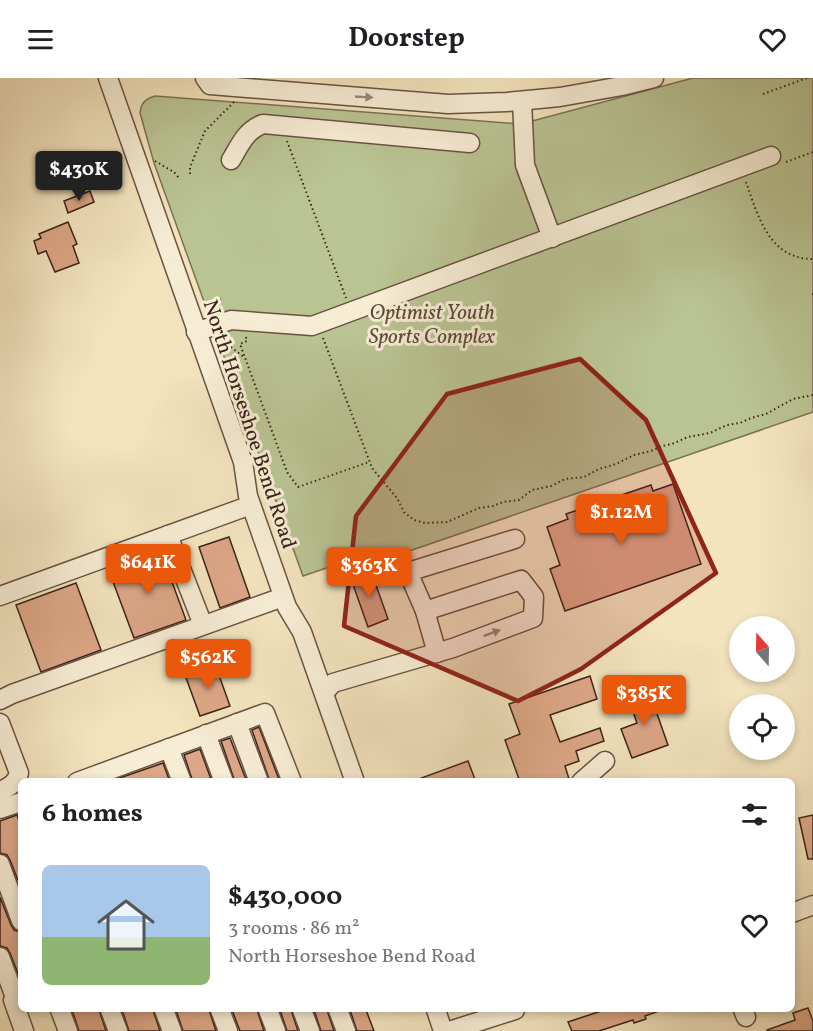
<!DOCTYPE html>
<html lang="en">
<head>
<meta charset="utf-8">
<style>
	body { margin:0; font-family:Vollkorn,serif; background:#f2f2f2; color:#202124; height:100vh; display:flex; flex-direction:column; font-size:22px; white-space:nowrap }
	* { box-sizing:border-box; margin:0 }
	p { font-size:20px; color:#757577 }
	.icon { flex:none; width:33px; height:33px; fill:none; stroke:currentColor; stroke-width:2; stroke-linecap:round; stroke-linejoin:round }
	.map { position:relative; flex:1; overflow:hidden }
	.panel { position:absolute; left:18px; top:700px; width:777px; height:234px; display:flex; flex-direction:column; background:#fff; border-radius:9px; box-shadow:0 3px 9px #0003 }
	.panel>* { flex:none }
	.needle { width:39px; rotate:340deg }
	.fabs { position:absolute; left:729px; top:538px; display:grid; gap:12px }
	.fabs a { display:grid; place-items:center; width:66px; height:66px; border-radius:50%; background:#fff; box-shadow:0 3px 9px #0003; font-size:30px }
	.price { position:absolute; translate:-50% -51px; padding:0 14px; border-radius:6px; background:#ea580c; color:#fff; font-size:20px; line-height:39px; filter:drop-shadow(0 2px 3px #0008) }
	.price::after { content:''; position:absolute; left:50%; top:36px; width:18px; height:14px; margin-left:-9px; background:inherit; clip-path:polygon(0 0,100% 0,50% 100%) }
	.price.on { background:#222; color:#fff }
	ul { padding:0; list-style:none }
	li { display:flex; align-items:center; gap:18px; height:150px; padding:0 24px }
	li span { display:grid; place-items:center; flex:none; width:168px; height:120px; border-radius:9px; color:#555 }
	li>.icon { margin-inline-start:auto }
	span .icon { width:72px; height:72px; fill:#fffc; stroke-width:1 }
	li b { font-size:26px }
	h2 { display:flex; justify-content:space-between; align-items:center; height:72px; padding:0 24px; font-size:26px }
	header { display:flex; justify-content:space-between; align-items:center; height:78px; padding:0 24px; background:#fff; font-size:27px; font-weight:700 }
	.map>svg:first-child { display:block }
</style>
</head>
<body>
<header><svg class="icon" aria-label="menu" viewBox="0 0 24 24"><path d="M4 6h16M4 12h16M4 18h16"/></svg>Doorstep<svg class="icon" aria-label="heart" viewBox="0 0 24 24"><path d="M12 20l-8-8c-3-5 5-10 8-4 3-6 11-1 8 4z"/></svg></header>
<div class="map">
<svg width="813" height="953" viewBox="0 0 813 953">
	<rect width="100%" height="100%" fill="#f3e4be"/>
	<filter id="stains"><feTurbulence type="fractalNoise" baseFrequency=".00333" numOctaves="4"/><feColorMatrix values="0 0 0 0 .2 0 0 0 0 .09 0 0 0 0 .02 0 0 0 .5 -.17"/></filter>
	<radialGradient id="worn" r=".72"><stop offset=".6" stop-color="#630" stop-opacity="0"/><stop offset="1" stop-color="#630" stop-opacity=".3"/></radialGradient>
	<path fill="#bac493" stroke="#7a7456" stroke-width="1.5" d="M 693,0 L 813,0 L 813,334 L 389,480 L 385,470 L 303,498 L 154,85 L 140,35 C 141,25 145,21 155,18 L 521,46 Z"/>
	<g fill="#dda787" stroke="#3b231a" stroke-width="1.5">
		<path d="M 90,113 L 94,124 L 68,135 L 64,123 Z"/>
		<path d="M 68,144 L 77,166 L 73,168 L 79,185 L 55,194 L 46,173 L 38,176 L 34,163 L 41,160 L 39,156 Z"/>
		<path d="M 673,406 L 701,486 L 565,533 L 550,491 L 560,487 L 547,449 L 568,441 L 566,436 L 651,407 L 653,413 Z"/>
		<path d="M 229,459 L 250,519 L 220,530 L 199,469 Z"/>
		<path d="M 161,474 L 186,542 L 134,560 L 109,493 Z"/>
		<path d="M 370,490 L 388,541 L 368,549 L 350,498 Z"/>
		<path d="M 76,505 L 101,572 L 41,594 L 16,527 Z"/>
		<path d="M 215,586 L 230,628 L 200,638 L 185,597 Z"/>
		<path d="M 590,598 L 597,621 L 550,637 L 560,664 L 600,650 L 604,663 L 576,673 L 579,683 L 565,688 L 570,704 L 520,704 L 505,662 L 520,656 L 509,626 Z"/>
		<path d="M 648,610 L 668,667 L 632,680 L 621,651 L 637,645 L 627,617 Z"/>
		<path d="M 259,649 L 280,704 L 270,704 L 252,652 Z"/>
		<path d="M 230,660 L 247,704 L 235,704 L 221,663 Z"/>
		<path d="M 200,671 L 212,704 L 193,704 L 184,677 Z"/>
		<path d="M 468,683 L 476,704 L 416,704 L 416,702 Z"/>
		<path d="M 163,685 L 170,704 L 111,704 L 111,703 Z"/>
		<path d="M 17,737 L 21,748 L 21,810 L 10,782 L 7,777 L 0,775 L 0,743 Z"/>
		<path d="M 813,737 L 813,781 L 808,781 L 799,740 Z"/>
		<path d="M 0,819 L 11,847 L 14,852 L 21,854 L 21,903 L 10,875 L 7,870 L 0,868 Z"/>
		<path d="M 808,930 L 813,943 L 813,953 L 767,953 L 767,952 L 795,942 L 793,935 Z"/>
		<path d="M 72,932 L 99,932 L 106,953 L 79,953 Z"/>
		<path d="M 122,932 L 153,932 L 160,953 L 129,953 Z"/>
		<path d="M 176,932 L 209,932 L 216,953 L 183,953 Z"/>
		<path d="M 232,932 L 257,932 L 264,953 L 240,953 Z"/>
		<path d="M 280,932 L 291,932 L 298,953 L 287,953 Z"/>
		<path d="M 314,932 L 327,932 L 334,953 L 321,953 Z"/>
		<path d="M 350,932 L 366,932 L 374,953 L 357,953 Z"/>
		<path d="M 604,932 L 658,932 L 659,933 L 645,938 L 646,941 L 634,945 L 633,942 L 599,953 L 572,953 L 568,944 Z"/>
	</g>
	<g fill="none" stroke-linecap="round" stroke-linejoin="round">
		<defs>
			<g id="minor">
				<path d="M 108,0 L 243,384 L 248,418 L 287,529 L 302,554 L 355,704"/>
				<path d="M 205,0 L 210,7 L 448,26 L 507,24 L 560,19 L 622,8 L 654,0"/>
				<path d="M 522,23 L 525,87 L 552,160"/>
				<path d="M 231,82 C 240,67 246,52 263,46 L 470,65"/>
				<path d="M 196,254 L 231,242 L 312,248 L 771,78"/>
				<path d="M 168,457 L 203,547"/>
				<path d="M 0,518 L 251,427"/>
				<path d="M 437,575 L 425,533 L 408,494 L 515,461"/>
				<path d="M 324,615 L 333,605 L 453,570 L 533,540 L 534,519 L 521,502 L 425,533"/>
				<path d="M 0,622 L 12,616 L 283,519"/>
				<path d="M 0,645 L 19,695 C 16,705 10,709 0,713"/>
				<path d="M 237,645 L 259,704"/>
				<path d="M 206,656 L 224,704"/>
				<path d="M 169,670 L 182,704"/>
				<path d="M 77,704 L 265,635 L 292,704"/>
				<path d="M 581,704 L 605,683"/>
				<path d="M 0,731 L 21,724"/>
				<path d="M 0,786 L 21,843"/>
				<path d="M 792,835 L 813,827"/>
				<path d="M 0,879 L 16,922"/>
				<path d="M 13,922 L 24,953"/>
				<path d="M 60,932 L 68,953"/>
				<path d="M 110,932 L 118,953"/>
				<path d="M 164,932 L 172,953"/>
				<path d="M 220,932 L 228,953"/>
				<path d="M 268,932 L 276,953"/>
				<path d="M 302,932 L 310,953"/>
				<path d="M 338,932 L 346,953"/>
				<path d="M 436,932 L 443,953"/>
				<path d="M 743,932 L 746,939"/>
				<path d="M 449,953 L 515,932"/>
			</g>
		</defs>
		<use href="#minor" stroke="#695343" stroke-width="21"/>
		<g stroke="#3b231a" stroke-width="2" stroke-dasharray="1.5 3" stroke-linecap="butt">
			<path d="M 763,16 L 807,0"/>
			<path d="M 287,63 L 346,220"/>
			<path d="M 155,83 L 174,94 L 179,100"/>
			<path d="M 786,84 L 813,74"/>
			<path d="M 190,96 L 190,89 L 205,53 L 234,24"/>
			<path d="M 746,104 C 758,138 769,181 813,181"/>
			<path d="M 812,216 L 813,216"/>
			<path d="M 207,234 L 212,226 L 223,220"/>
			<path d="M 246,259 L 247,263 L 240,266 L 287,394 L 298,409 L 369,384"/>
			<path d="M 323,260 L 372,390 L 397,420 L 404,434 L 414,442 L 425,445 L 447,444 L 479,430 L 493,428 L 503,424 L 519,422 L 532,412 L 551,408 L 565,401 L 584,399 L 599,391 L 616,386 L 634,377 L 651,373 L 662,368 L 672,366 L 688,359 L 710,355 L 727,347 L 740,345 L 751,340 L 766,336 L 793,321 L 813,317"/>
			<path d="M 220,261 L 244,279"/>
		</g>
		<use href="#minor" stroke="#f7edd5" stroke-width="18"/>
	</g>
	<defs><path id="oneway-solid" d="M-6-.8H1V-3.2L6.5 0L1 3.2V.8H-6Z" transform="scale(1.5)"/></defs>
	<g fill="#998878">
		<use href="#oneway-solid" transform="translate(364 19) rotate(3)"/>
		<use href="#oneway-solid" transform="translate(492 555) rotate(-21)"/>
	</g>
	<path fill="#8f2418" fill-opacity="0.2" stroke="#8f2418" stroke-width="4.5" stroke-linejoin="round" d="M 580,281 L 646,342 L 716,495 L 581,591 L 518,623 L 344,548 L 356,438 L 447,316 Z"/>
	<g text-anchor="middle" stroke-width="6" stroke-linejoin="round" paint-order="stroke">
		<g font-size="21" font-style="italic" fill="#5b4b38" stroke="#f7edd5">
			<text x="432" y="241">Optimist Youth<tspan x="432" dy="24">Sports Complex</tspan></text>
		</g>
		<g font-size="21" fill="#3b231a" stroke="#f7edd5">
			<text transform="translate(250 346) rotate(72)" y="7">North Horseshoe Bend Road</text>
		</g>
	</g>
	<rect width="100%" height="100%" filter="url(#stains)"/>
	<rect width="100%" height="100%" fill="url(#worn)"/>
</svg>
<div class="fabs">
<a><svg class="needle" viewBox="-14 -14 28 28"><path d="M0-13l5 13h-10z" fill="#e53935"/><path d="M0 13l5-13h-10z" fill="#757577"/></svg></a>
<a><svg class="icon" aria-label="locate" viewBox="0 0 24 24"><circle cx="12" cy="12" r="6"/><path d="M12 2v4M12 18v4M2 12h4M18 12h4"/></svg></a>
</div>
<b class="price on" style="left:79px;top:124px">$430K</b>
<b class="price" style="left:621px;top:467px">$1.12M</b>
<b class="price" style="left:148px;top:517px">$641K</b>
<b class="price" style="left:369px;top:520px">$363K</b>
<b class="price" style="left:208px;top:612px">$562K</b>
<b class="price" style="left:644px;top:648px">$385K</b>
<section class="panel">
<h2>6 homes<svg class="icon" aria-label="filters" viewBox="0 0 24 24"><path d="M4 7h16M4 17h16"/><circle cx="9" cy="7" r="2"/><circle cx="15" cy="17" r="2"/></svg></h2>
<ul>
<li><span style="background:linear-gradient(#a9c7e8 60%,#8fb573 0)"><svg class="icon" aria-label="home" viewBox="0 0 24 24"><path d="M3 11l9-7 9 7M6 9v11h12V9"/></svg></span><div><b>$430,000</b><p>3 rooms · 86 m²</p><p>North Horseshoe Bend Road</p></div><svg class="icon" aria-label="heart" viewBox="0 0 24 24"><path d="M12 20l-8-8c-3-5 5-10 8-4 3-6 11-1 8 4z"/></svg></li>
</ul>
</section>
</div>
</body>
</html>
